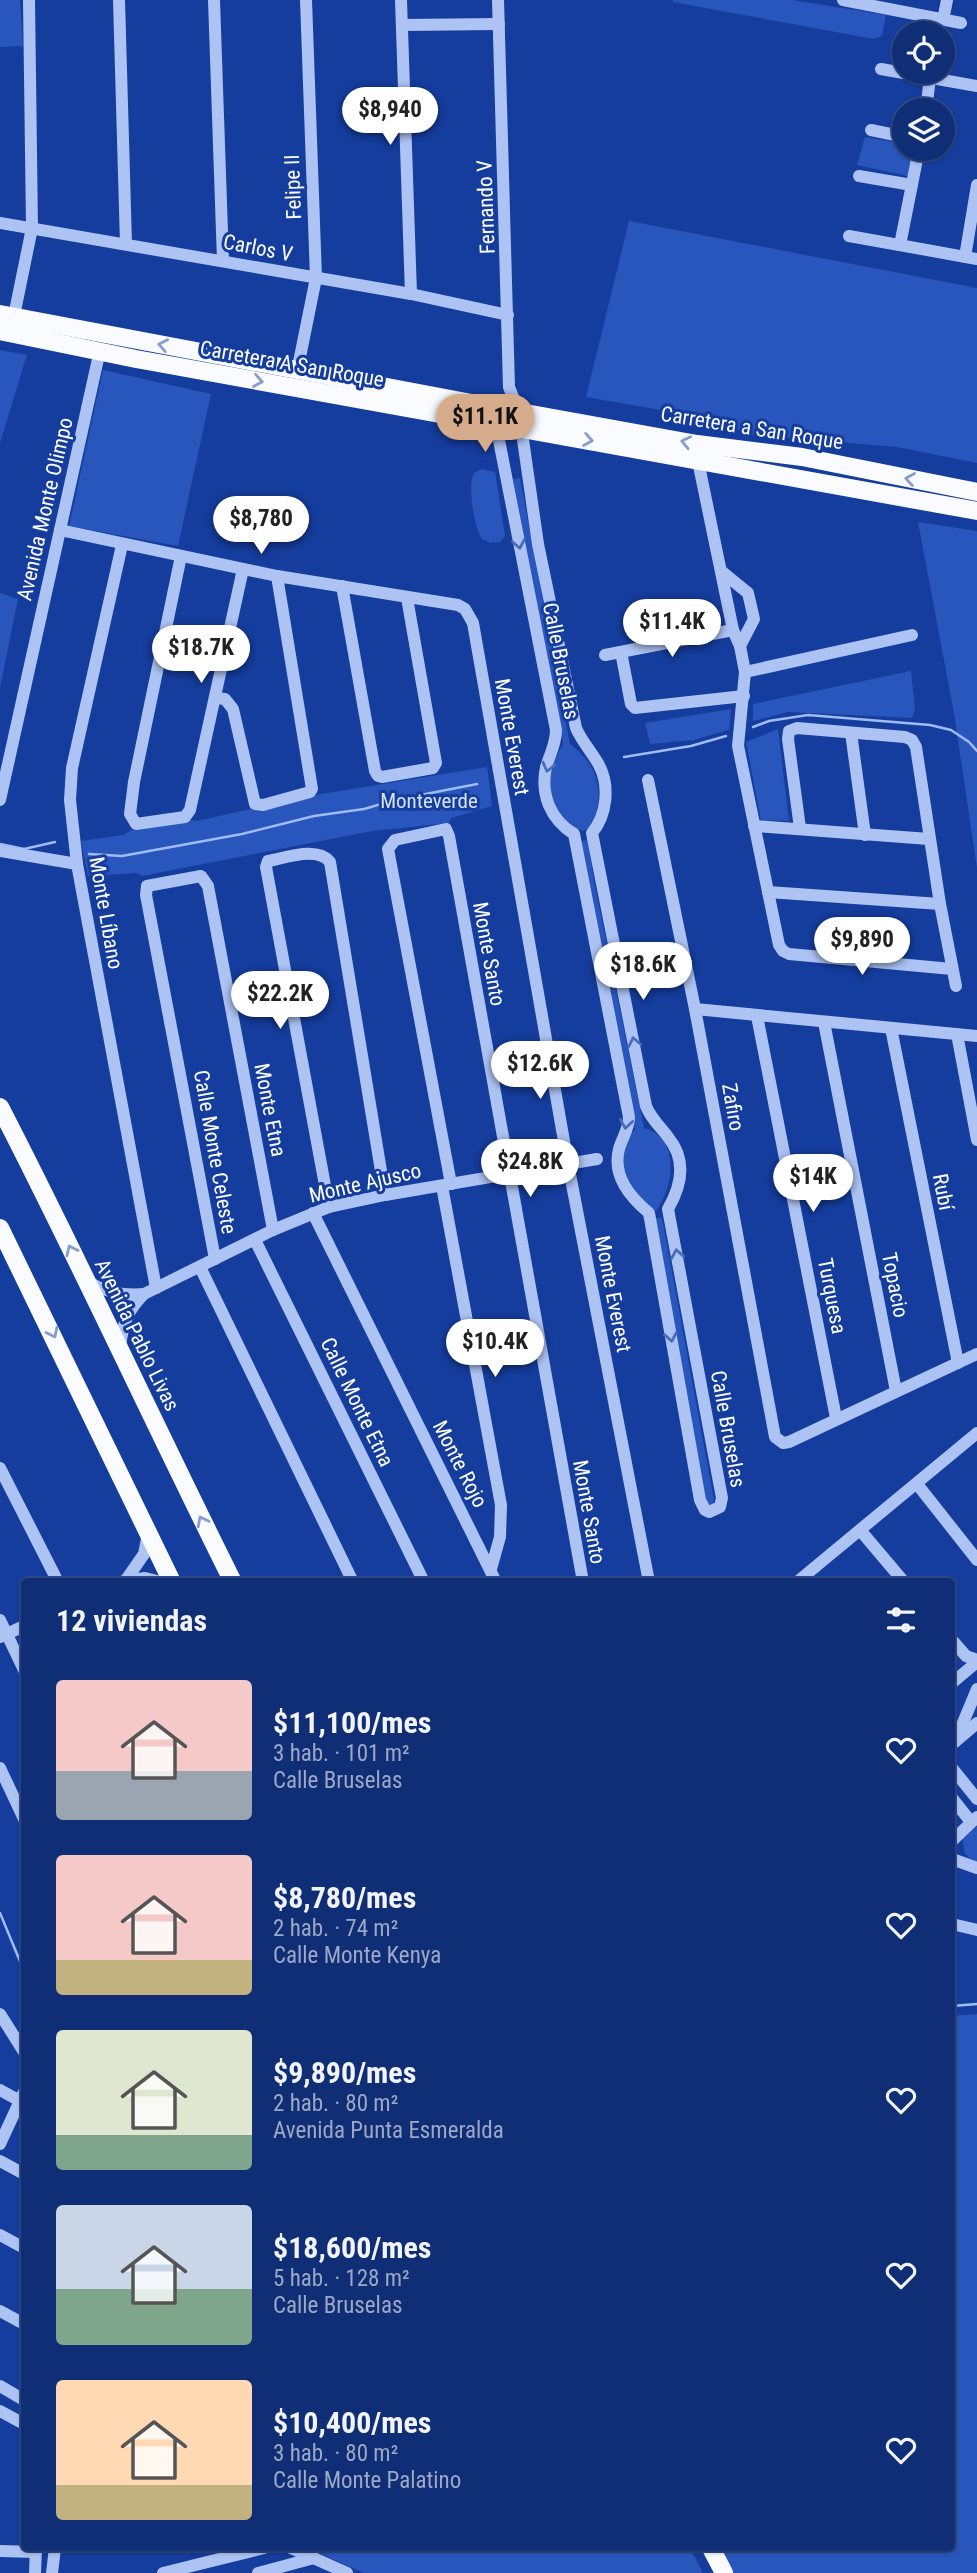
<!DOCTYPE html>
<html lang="es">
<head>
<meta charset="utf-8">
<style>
	body { margin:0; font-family:"Roboto Condensed",sans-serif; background:#19367b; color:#f1f3f6; height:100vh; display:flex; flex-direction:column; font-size:26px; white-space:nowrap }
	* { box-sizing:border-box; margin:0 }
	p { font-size:23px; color:#9ca8c5 }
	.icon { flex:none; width:38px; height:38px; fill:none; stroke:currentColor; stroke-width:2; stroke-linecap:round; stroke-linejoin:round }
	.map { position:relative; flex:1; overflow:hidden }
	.drawer { position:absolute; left:21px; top:1578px; width:934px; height:973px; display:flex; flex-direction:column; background:#102e76; border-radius:7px; box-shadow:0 2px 5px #0004,0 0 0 2px #304a88 }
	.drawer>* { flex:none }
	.buttons { position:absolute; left:892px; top:21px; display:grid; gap:14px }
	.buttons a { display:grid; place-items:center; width:63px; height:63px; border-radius:50%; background:#102e76; box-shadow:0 2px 5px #0004,0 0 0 2px #304a88; font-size:35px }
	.price { position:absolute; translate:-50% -60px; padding:0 16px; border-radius:24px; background:#fff; color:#222; font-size:23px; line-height:46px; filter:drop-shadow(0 2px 4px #0008) }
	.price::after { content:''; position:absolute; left:50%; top:42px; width:21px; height:16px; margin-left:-10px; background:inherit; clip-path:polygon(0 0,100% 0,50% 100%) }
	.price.active { background:#d6ab8b; color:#111 }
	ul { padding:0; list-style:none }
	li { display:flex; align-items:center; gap:21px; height:175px; padding:0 35px }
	li span { display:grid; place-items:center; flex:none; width:196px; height:140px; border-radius:7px; color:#555 }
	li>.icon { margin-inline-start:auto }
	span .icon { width:84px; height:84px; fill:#fffc; stroke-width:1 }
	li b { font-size:30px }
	h2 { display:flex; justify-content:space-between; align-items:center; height:84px; padding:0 35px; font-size:30px }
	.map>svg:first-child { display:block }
</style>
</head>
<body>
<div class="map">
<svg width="977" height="2573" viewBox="0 0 977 2573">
	<rect width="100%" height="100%" fill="#153d9e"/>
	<g fill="#2956bc">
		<path d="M 0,0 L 20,0 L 23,46 L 0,47 Z"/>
		<path d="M 673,0 L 792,0 L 886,15 L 882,36 L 874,39 L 673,2 Z"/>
		<path d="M 865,137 L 905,144 L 905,149 L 917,149 L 912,177 L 857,165 Z"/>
		<path d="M 629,221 L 977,288 L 977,463 L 897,447 L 745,434 L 713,416 L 666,411 L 586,397 Z"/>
		<path d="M 0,350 L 27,355 L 0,443 Z"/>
		<path d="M 103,370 L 211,394 L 178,546 L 69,526 Z"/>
		<path d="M 482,469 L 495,472 L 505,536 L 500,542 L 491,543 L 482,539 C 474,527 467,486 474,473 Z"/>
		<path d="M 520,478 L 570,744 C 599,766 606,793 591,827 L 583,831 L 571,828 C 545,793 542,782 563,744 L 513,479 Z"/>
		<path d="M 918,522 L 977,531 L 977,868 L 954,713 Z"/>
		<path d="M 0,593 L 18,599 L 0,688 Z"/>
		<path d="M 911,671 L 915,708 L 912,718 L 788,712 L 753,721 L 753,704 Z"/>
		<path d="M 731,709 L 729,730 L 693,740 L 650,744 L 645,723 Z"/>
		<path d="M 778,729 L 789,821 L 761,820 L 746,742 Z"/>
		<path d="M 487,767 L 492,806 L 451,818 L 449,823 L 372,831 L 142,876 L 137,873 L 88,876 L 81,841 L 123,835 L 134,829 L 186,819 L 197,821 L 309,796 Z"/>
		<path d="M 586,840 L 589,844 L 593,876 L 644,1128 C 682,1138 673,1188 656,1211 C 639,1205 617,1172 621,1153 C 622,1145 631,1135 635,1129 L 580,845 L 582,841 Z"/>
		<path d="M 655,1218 L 662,1218 L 714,1500 L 712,1507 L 706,1507 Z"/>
		<path d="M 977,1826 L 977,1862 C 964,1857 963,1851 963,1839 Z"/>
		<path d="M 977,2014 L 977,2573 L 731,2573 L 719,2548 L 952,2548 L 952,2016 Z"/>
		<path d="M 308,2548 L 690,2548 L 703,2573 L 364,2573 Z"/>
	</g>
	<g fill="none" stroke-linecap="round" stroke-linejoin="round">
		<g stroke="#a0bbf6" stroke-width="2.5">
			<path d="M 753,727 L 769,721 L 808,715 L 930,725 L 951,730 L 969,742 L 977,751"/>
			<path d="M 624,757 L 691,746 L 726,736"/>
			<path d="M 0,844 L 24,849 L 55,842"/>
			<path d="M 89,854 L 122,856 L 242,834 L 314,816 L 364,809 L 395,800 L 477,784"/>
			<path d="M 0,1913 L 24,1971"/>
			<path d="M 952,2006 L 977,2004"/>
		</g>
		<g stroke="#adc3f3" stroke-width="12">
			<path d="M 119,0 L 126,244"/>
			<path d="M 214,0 L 223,261"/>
			<path d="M 401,0 L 411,294"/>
			<path d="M 843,0 L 961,23"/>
			<path d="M 943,20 L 947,0"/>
			<path d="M 402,25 L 499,24"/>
			<path d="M 881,69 L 977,86"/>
			<path d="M 926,110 L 930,78"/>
			<path d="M 871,130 L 905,137"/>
			<path d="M 859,176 L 912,185"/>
			<path d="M 0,223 L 411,294 L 508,315"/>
			<path d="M 849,236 L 977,259"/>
			<path d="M 900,245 L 919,149"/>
			<path d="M 965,257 L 977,185"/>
			<path d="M 14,316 L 32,228 L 29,0"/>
			<path d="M 297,372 L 316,278 L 306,0"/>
			<path d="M 496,425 L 556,730 C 556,744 550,754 546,767 C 540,795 551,820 574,834 L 629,1117 C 629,1129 622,1138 619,1149 C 612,1176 630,1197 649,1213 L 700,1500 L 705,1510 L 709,1512 L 720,1507 L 722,1498 L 668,1209 C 682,1185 687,1160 668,1137 C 660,1126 651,1119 646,1106 L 592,833 C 607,815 610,786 599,765 C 592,752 582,742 576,728 L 538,544 L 519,412 L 509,387 L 498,0"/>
			<path d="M 698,461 L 733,630 L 740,646 L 745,672 L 738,746 L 779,945 L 783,951 L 789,954 L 952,969"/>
			<path d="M 60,530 L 277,576 L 458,605 L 465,609 L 473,623 L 568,1164 L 649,1582"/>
			<path d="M 122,545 L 72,768 L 70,800 L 77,864 L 156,1288"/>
			<path d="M 181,556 L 134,782 L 130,814 L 136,824 L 185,817 L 190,810 L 243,569"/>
			<path d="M 721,571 L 748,593 L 754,619 L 740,646"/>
			<path d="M 342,586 L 375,771 L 378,776 L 382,777 L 433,768 L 436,763 L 407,598"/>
			<path d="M 621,652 L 631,704 L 635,708 L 744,696"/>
			<path d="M 605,655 L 733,630"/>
			<path d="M 745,672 L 912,635"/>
			<path d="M 216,698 L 225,699 L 233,709 L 255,804 L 263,805 L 310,792 L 312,789 L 277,576"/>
			<path d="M 851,733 L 865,835"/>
			<path d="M 648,780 L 695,1009 L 775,1437 L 783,1443 L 789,1442 L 977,1354"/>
			<path d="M 0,800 L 100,350"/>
			<path d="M 754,826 L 929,839"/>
			<path d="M 800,828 L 788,739 L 789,731 L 797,728 L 905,737 L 912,740 L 916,747 L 940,904 L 956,986"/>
			<path d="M 0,851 L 77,864"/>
			<path d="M 768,892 L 940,904"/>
			<path d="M 695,1009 L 977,1036"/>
			<path d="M 757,1016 L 836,1418"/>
			<path d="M 824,1022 L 896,1391"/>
			<path d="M 891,1028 L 958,1363"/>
			<path d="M 957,1034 L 977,1140"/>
			<path d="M 451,1184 L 388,849 L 395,840 L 446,829 L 449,836 L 583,1582"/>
			<path d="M 442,1186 L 501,1505 L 500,1537 L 491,1569"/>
			<path d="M 329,1207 L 266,867 L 268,861 C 286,858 317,846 330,862 L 385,1195"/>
			<path d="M 313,1213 L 496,1582"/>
			<path d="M 255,1240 L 424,1582"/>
			<path d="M 215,1259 L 146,895 L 147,886 L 201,876 L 208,886 L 273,1230"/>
			<path d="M 200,1267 L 353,1582"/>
			<path d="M 85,1280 C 104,1292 122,1296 144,1294"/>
			<path d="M 120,1347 C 123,1323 127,1311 144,1294 L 273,1230 L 329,1207 L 385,1195 L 597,1159"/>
			<path d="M 0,1468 L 58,1582"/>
			<path d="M 917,1484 L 977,1560"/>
			<path d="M 860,1530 L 904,1582"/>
			<path d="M 126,1580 L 144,1554 L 148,1534"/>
			<path d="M 124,1581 L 145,1578 L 161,1582"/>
			<path d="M 797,1582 L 977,1433"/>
			<path d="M 0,1620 L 24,1670"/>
			<path d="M 0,1637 L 24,1626"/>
			<path d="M 952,1640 L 966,1656 L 977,1660"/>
			<path d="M 952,1683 L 977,1662"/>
			<path d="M 956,1741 L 977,1723"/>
			<path d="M 955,1742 L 977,1689"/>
			<path d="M 0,1768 L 24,1819"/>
			<path d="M 952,1768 L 977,1799"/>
			<path d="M 952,1798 L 971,1822"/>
			<path d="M 952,1841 L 977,1817"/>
			<path d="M 952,1859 L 977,1868"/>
			<path d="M 952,1924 L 977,1930"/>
			<path d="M 0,2014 L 24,2052"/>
			<path d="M 0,2090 L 20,2101"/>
			<path d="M 0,2144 L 24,2092"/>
			<path d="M 0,2161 L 24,2174"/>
			<path d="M 0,2235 L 24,2248"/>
			<path d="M 0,2311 L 24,2324"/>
			<path d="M 0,2386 L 24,2400"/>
			<path d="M 0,2411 L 24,2424"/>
			<path d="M 291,2548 L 347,2573"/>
			<path d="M 0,2551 L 36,2552"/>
			<path d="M 35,2573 L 36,2548"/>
			<path d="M 52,2573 L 55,2548"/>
			<path d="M 163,2573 L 264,2548"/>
			<path d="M 258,2573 L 314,2558"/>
		</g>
		<g stroke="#fafbff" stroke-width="18">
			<path d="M 0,314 L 498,408 L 697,444 L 802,457 L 977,492"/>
			<path d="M 0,331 L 136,359 L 977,511"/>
			<path d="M 0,1107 C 81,1264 154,1424 233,1582"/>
			<path d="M 0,1228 L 172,1582"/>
			<path d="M 711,2548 L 724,2573"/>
		</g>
	</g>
	<defs><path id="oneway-chevron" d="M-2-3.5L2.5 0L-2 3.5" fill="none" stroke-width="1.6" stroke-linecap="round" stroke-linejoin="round" transform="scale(1.75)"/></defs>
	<g stroke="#889cce">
		<use href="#oneway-chevron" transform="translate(163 345) rotate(-169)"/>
		<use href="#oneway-chevron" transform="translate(258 381) rotate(10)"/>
		<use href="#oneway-chevron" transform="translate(588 440) rotate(10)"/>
		<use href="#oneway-chevron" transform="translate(686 442) rotate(-168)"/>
		<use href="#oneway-chevron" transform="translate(910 479) rotate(-170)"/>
		<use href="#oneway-chevron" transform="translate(71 1250) rotate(-115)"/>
		<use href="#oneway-chevron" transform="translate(53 1333) rotate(64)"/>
		<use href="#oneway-chevron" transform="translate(202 1521) rotate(-117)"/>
	</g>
	<g stroke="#4a6cbc">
		<use href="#oneway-chevron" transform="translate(519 544) rotate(79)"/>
		<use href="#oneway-chevron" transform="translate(548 767) rotate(104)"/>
		<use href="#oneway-chevron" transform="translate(634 1042) rotate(-101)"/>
		<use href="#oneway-chevron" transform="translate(626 1124) rotate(99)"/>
		<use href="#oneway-chevron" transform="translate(677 1254) rotate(-100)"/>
		<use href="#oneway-chevron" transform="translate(671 1337) rotate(80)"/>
	</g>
	<g text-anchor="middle" stroke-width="6" stroke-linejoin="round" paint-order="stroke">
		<g font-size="21" fill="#fff" stroke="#153d9e">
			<text transform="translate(293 187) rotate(-92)" y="7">Felipe II</text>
			<text transform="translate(486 207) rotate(-92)" y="7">Fernando V</text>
			<text transform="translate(258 248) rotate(11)" y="7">Carlos V</text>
			<text transform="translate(292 364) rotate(10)" y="7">Carretera A San Roque</text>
			<text transform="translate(752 428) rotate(9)" y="7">Carretera a San Roque</text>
			<text transform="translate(45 509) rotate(-77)" y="7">Avenida Monte Olimpo</text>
			<text transform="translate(561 661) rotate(79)" y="7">Calle Bruselas</text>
			<text transform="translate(512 737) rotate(80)" y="7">Monte Everest</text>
			<text transform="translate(106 913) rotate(80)" y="7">Monte Líbano</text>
			<text transform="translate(489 954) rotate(80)" y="7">Monte Santo</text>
			<text transform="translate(733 1107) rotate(80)" y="7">Zafiro</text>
			<text transform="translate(270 1110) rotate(79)" y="7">Monte Etna</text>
			<text transform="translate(215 1152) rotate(80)" y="7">Calle Monte Celeste</text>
			<text transform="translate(365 1183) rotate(-13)" y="7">Monte Ajusco</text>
			<text transform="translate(943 1192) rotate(79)" y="7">Rubí</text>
			<text transform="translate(895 1285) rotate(79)" y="7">Topacio</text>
			<text transform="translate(613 1294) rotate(79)" y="7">Monte Everest</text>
			<text transform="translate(832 1296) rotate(79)" y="7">Turquesa</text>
			<text transform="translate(137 1335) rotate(64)" y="7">Avenida Pablo Livas</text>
			<text transform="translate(357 1402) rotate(64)" y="7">Calle Monte Etna</text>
			<text transform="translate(728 1429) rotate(80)" y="7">Calle Bruselas</text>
			<text transform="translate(460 1464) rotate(63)" y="7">Monte Rojo</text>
			<text transform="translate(589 1512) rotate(80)" y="7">Monte Santo</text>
		</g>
		<g font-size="21" fill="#d6e2fd" stroke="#153d9e">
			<text x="429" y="808">Monteverde</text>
		</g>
	</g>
</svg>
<div class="buttons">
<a><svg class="icon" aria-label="locate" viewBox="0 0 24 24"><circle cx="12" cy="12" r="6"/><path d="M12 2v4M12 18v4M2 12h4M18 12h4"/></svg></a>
<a><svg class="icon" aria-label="layers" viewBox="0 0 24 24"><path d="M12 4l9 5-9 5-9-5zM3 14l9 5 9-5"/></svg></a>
</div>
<b class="price" style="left:390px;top:147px">$8,940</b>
<b class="price active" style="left:485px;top:454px">$11.1K</b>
<b class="price" style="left:261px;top:556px">$8,780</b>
<b class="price" style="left:672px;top:659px">$11.4K</b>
<b class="price" style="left:201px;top:685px">$18.7K</b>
<b class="price" style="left:862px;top:977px">$9,890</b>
<b class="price" style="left:643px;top:1002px">$18.6K</b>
<b class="price" style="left:280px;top:1031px">$22.2K</b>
<b class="price" style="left:540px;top:1101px">$12.6K</b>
<b class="price" style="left:530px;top:1199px">$24.8K</b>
<b class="price" style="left:813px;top:1214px">$14K</b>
<b class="price" style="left:495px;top:1379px">$10.4K</b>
<section class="drawer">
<h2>12 viviendas<svg class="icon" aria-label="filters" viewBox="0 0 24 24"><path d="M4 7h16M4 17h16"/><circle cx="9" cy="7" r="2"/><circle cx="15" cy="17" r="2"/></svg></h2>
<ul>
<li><span style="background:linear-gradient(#f6c9c9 65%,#9aa5b1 0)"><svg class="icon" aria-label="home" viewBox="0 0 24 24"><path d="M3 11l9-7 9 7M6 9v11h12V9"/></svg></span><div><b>$11,100/mes</b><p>3 hab. · 101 m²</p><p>Calle Bruselas</p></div><svg class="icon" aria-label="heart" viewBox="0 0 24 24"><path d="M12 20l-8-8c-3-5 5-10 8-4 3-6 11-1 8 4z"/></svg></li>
<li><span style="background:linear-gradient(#f6c9c9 75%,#c2b280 0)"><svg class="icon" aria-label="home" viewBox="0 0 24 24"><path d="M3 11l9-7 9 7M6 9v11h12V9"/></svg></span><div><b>$8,780/mes</b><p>2 hab. · 74 m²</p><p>Calle Monte Kenya</p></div><svg class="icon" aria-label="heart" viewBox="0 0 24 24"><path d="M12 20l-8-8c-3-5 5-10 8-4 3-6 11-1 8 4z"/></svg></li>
<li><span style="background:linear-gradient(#dfe7d0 75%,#7fa58c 0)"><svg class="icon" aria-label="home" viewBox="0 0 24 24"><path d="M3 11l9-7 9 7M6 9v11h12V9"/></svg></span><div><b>$9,890/mes</b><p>2 hab. · 80 m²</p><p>Avenida Punta Esmeralda</p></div><svg class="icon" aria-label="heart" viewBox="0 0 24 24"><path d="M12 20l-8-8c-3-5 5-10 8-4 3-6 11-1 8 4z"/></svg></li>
<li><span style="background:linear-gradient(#c9d6e8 60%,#7fa58c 0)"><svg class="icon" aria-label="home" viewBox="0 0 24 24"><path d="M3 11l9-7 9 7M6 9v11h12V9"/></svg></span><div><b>$18,600/mes</b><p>5 hab. · 128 m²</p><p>Calle Bruselas</p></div><svg class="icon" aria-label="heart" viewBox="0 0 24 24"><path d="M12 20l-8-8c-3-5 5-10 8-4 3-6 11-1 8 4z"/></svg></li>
<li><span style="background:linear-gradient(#ffd9b3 75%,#c2b280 0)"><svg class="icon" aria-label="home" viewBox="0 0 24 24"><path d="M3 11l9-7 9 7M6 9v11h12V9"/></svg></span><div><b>$10,400/mes</b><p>3 hab. · 80 m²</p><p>Calle Monte Palatino</p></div><svg class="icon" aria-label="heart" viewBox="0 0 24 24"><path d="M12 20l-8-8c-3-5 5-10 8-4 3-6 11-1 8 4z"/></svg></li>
</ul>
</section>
</div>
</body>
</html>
